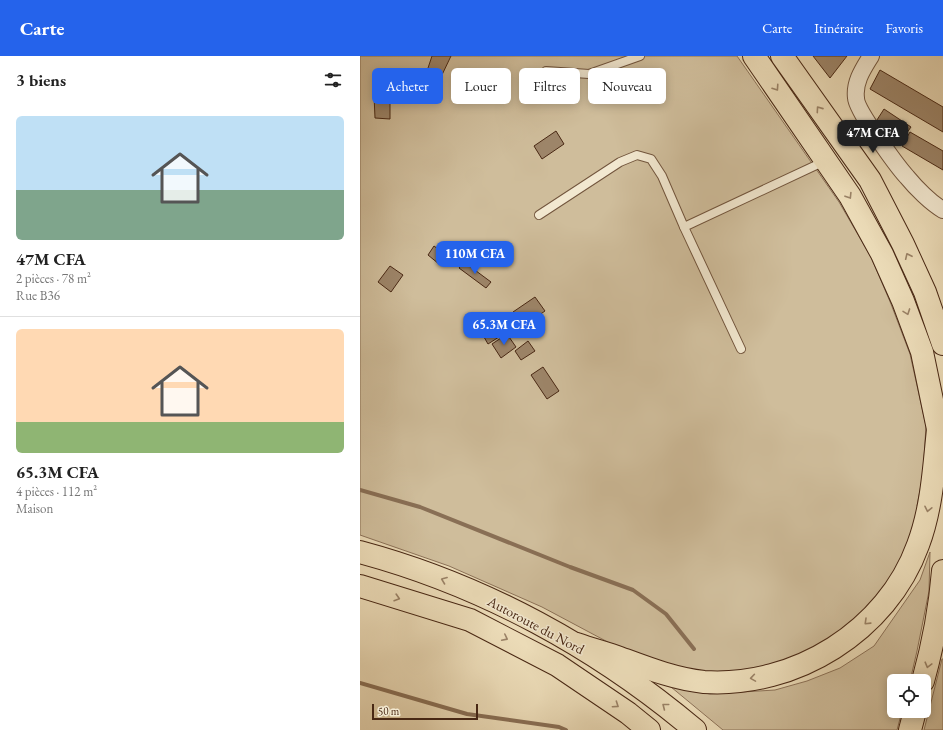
<!DOCTYPE html>
<html lang="fr">
<head>
<meta charset="utf-8">
<style>
	body { margin:0; font-family:"EB Garamond",serif; background:#f2f2f2; color:#222; height:100vh; display:flex; flex-direction:column; font-size:15px; white-space:nowrap }
	* { box-sizing:border-box; margin:0 }
	p { font-size:13px; color:#767676 }
	.icon { flex:none; width:22px; height:22px; fill:none; stroke:currentColor; stroke-width:2; stroke-linecap:round; stroke-linejoin:round }
	.map { position:relative; flex:1; overflow:hidden }
	.sheet { display:flex; flex-direction:column; background:#fff; width:360px }
	.sheet>* { flex:none }
	.top-card { position:absolute; left:12px; top:12px; width:380px; height:36px; display:flex; gap:8px }
	.fabs { position:absolute; left:527px; top:618px; display:grid; gap:8px }
	.fabs a { display:grid; place-items:center; width:44px; height:44px; border-radius:6px; background:#fff; box-shadow:0 2px 10px #0003; font-size:20px }
	.scale { position:absolute; left:12px; bottom:10px; width:106px; box-sizing:border-box; padding-left:4px; border:2px solid #492814; border-top:0; font-size:11px; line-height:14px; white-space:nowrap; color:#492814; -webkit-text-stroke:3px #f2e8d0; paint-order:stroke }
	.price { position:absolute; translate:-50% -34px; padding:0 9px; border-radius:8px; background:#2563eb; color:#fff; font-size:13px; line-height:26px; filter:drop-shadow(0 1px 2px #0008) }
	.price::after { content:''; position:absolute; left:50%; top:24px; width:12px; height:9px; margin-left:-6px; background:inherit; clip-path:polygon(0 0,100% 0,50% 100%) }
	.price.active { background:#222; color:#fff }
	ul { padding:0; list-style:none }
	li { display:grid; align-content:center; gap:8px; height:212px; padding:0 16px }
	li+li { border-top:1px solid #e0e0e0 }
	li span { display:grid; place-items:center; height:124px; border-radius:6px; color:#555 }
	li>.icon { margin-inline-start:auto }
	span .icon { width:72px; height:72px; fill:#fffc; stroke-width:1 }
	li b { font-size:17px }
	h2 { display:flex; justify-content:space-between; align-items:center; height:48px; padding:0 16px; font-size:17px }
	.pill { padding:0 14px; border-radius:6px; background:#fff; box-shadow:0 2px 10px #0003; font-size:14px; line-height:36px }
	.pill.active { background:#2563eb; color:#fff }
	header { display:flex; align-items:center; gap:24px; box-sizing:border-box; height:56px; padding:0 20px; background:#2563eb; color:#fff }
	header strong { font-size:19px }
	nav { display:flex; gap:22px; margin-inline-start:auto; font-size:14px }
	main { display:flex; flex:1; min-height:0 }
	.map>svg:first-child { display:block }
</style>
</head>
<body>
<header>
<strong>Carte</strong>
<nav><a>Carte</a><a>Itinéraire</a><a>Favoris</a></nav>
</header>
<main>
<section class="sheet">
<h2>3 biens<svg class="icon" aria-label="filters" viewBox="0 0 24 24"><path d="M4 7h16M4 17h16"/><circle cx="9" cy="7" r="2"/><circle cx="15" cy="17" r="2"/></svg></h2>
<ul>
<li><span style="background:linear-gradient(#bfe0f5 60%,#7fa58c 0)"><svg class="icon" aria-label="home" viewBox="0 0 24 24"><path d="M3 11l9-7 9 7M6 9v11h12V9"/></svg></span><div><b>47M CFA</b><p>2 pièces · 78 m²</p><p>Rue B36</p></div></li>
<li><span style="background:linear-gradient(#ffd9b3 75%,#8fb573 0)"><svg class="icon" aria-label="home" viewBox="0 0 24 24"><path d="M3 11l9-7 9 7M6 9v11h12V9"/></svg></span><div><b>65.3M CFA</b><p>4 pièces · 112 m²</p><p>Maison</p></div></li>
</ul>
</section>
<div class="map">
<svg width="583" height="674" viewBox="0 0 583 674">
	<rect width="100%" height="100%" fill="#ebdbb7"/>
	<filter id="stains"><feTurbulence type="fractalNoise" baseFrequency=".005" numOctaves="4"/><feColorMatrix values="0 0 0 0 .2 0 0 0 0 .09 0 0 0 0 .02 0 0 0 .5 -.17"/></filter>
	<radialGradient id="worn" r=".72"><stop offset=".6" stop-color="#630" stop-opacity="0"/><stop offset="1" stop-color="#630" stop-opacity=".3"/></radialGradient>
	<g fill="#cfbd9b" stroke="#8c7258">
		<path d="M 0,0 L 377,0 L 479,146 L 511,201 L 531,248 L 550,298 L 566,370 L 563,418 L 557,450 L 561,454 L 538,514 L 516,543 L 492,567 L 460,591 L 399,613 L 371,615 L 343,616 L 307,608 L 259,592 L 182,551 L 89,510 L 0,479 Z"/>
		<path d="M 570,496 L 569,535 L 557,595 L 550,625 L 534,625 L 534,655 L 542,655 L 537,674 L 363,674 L 311,631 L 350,638 L 415,634 L 447,625 L 480,612 L 514,590 L 560,524 Z"/>
		<path d="M 582,603 L 583,603 L 583,674 L 564,674 Z"/>
	</g>
	<g fill="none" stroke-linecap="round" stroke-linejoin="round">
		<g stroke="#896f55" stroke-width="4">
			<path d="M 0,434 L 60,451 L 210,511 L 273,534 L 306,558 L 334,593"/>
			<path d="M 0,627 L 107,658 L 199,671 L 206,674"/>
		</g>
	</g>
	<g fill="#9d8569" stroke="#492814">
		<path d="M 72,0 L 91,0 L 80,23 L 66,18 Z"/>
		<path d="M 453,0 L 487,0 L 470,22 Z"/>
		<path d="M 37,14 L 60,19 L 59,41 L 46,39 L 44,45 L 33,43 Z"/>
		<path d="M 520,14 L 583,51 L 583,76 L 510,33 Z"/>
		<path d="M 14,39 L 30,39 L 30,63 L 15,62 Z"/>
		<path d="M 524,53 L 551,71 L 541,85 L 515,67 Z"/>
		<path d="M 196,75 L 204,88 L 182,103 L 174,90 Z"/>
		<path d="M 550,76 L 583,95 L 583,114 L 542,90 Z"/>
		<path d="M 74,190 L 86,199 L 79,208 L 68,199 Z"/>
		<path d="M 104,206 L 131,226 L 126,232 L 99,212 Z"/>
		<path d="M 30,210 L 43,219 L 31,236 L 18,226 Z"/>
		<path d="M 175,241 L 185,255 L 163,270 L 153,256 Z"/>
		<path d="M 137,272 L 142,279 L 128,288 L 124,281 Z"/>
		<path d="M 147,278 L 156,291 L 141,302 L 132,288 Z"/>
		<path d="M 168,285 L 175,295 L 161,304 L 155,295 Z"/>
		<path d="M 183,311 L 199,335 L 187,343 L 171,319 Z"/>
	</g>
	<g fill="none" stroke-linecap="round" stroke-linejoin="round">
		<defs>
			<g id="service">
				<path d="M 186,15 L 229,18 L 280,0"/>
				<path d="M 179,159 L 260,106 L 277,99 L 291,103 L 302,120 L 324,171 L 381,293"/>
				<path d="M 324,171 L 465,105"/>
			</g>
			<path id="minor" d="M 511,0 C 503,13 494,26 496,42 C 496,54 537,110 547,121 C 556,132 571,147 583,154"/>
			<g id="primary">
				<path d="M 394,0 L 490,140 L 522,198 L 543,245 L 562,296 L 578,373"/>
				<path d="M 422,0 L 510,124 L 543,188 L 565,236 L 583,288"/>
			</g>
			<g id="motorway">
				<path d="M 0,496 C 123,529 238,592 335,674"/>
				<path d="M 0,530 L 110,564 L 197,609 L 268,657 L 289,674"/>
				<path d="M 217,588 C 231,593 246,597 260,602 C 287,612 315,623 344,626 C 435,632 527,575 558,489 C 572,452 574,412 578,373"/>
				<path d="M 563,625 C 573,589 580,552 583,515"/>
				<path d="M 550,674 L 555,655"/>
			</g>
		</defs>
		<use href="#service" stroke="#72553d" stroke-width="10"/>
		<use href="#minor" stroke="#72553d" stroke-width="18"/>
		<use href="#primary" stroke="#492814" stroke-width="24"/>
		<use href="#motorway" stroke="#492814" stroke-width="24"/>
		<use href="#service" stroke="#f2e8d0" stroke-width="8"/>
		<use href="#minor" stroke="#f2e8d0" stroke-width="16"/>
		<use href="#primary" stroke="#ebdbb7" stroke-width="22"/>
		<use href="#motorway" stroke="#ebdbb7" stroke-width="22"/>
	</g>
	<defs><path id="oneway-chevron" d="M-2-3.5L2.5 0L-2 3.5" fill="none" stroke-width="1.6" stroke-linecap="round" stroke-linejoin="round"/></defs>
	<g stroke="#9a8266">
		<use href="#oneway-chevron" transform="translate(416 32) rotate(56)"/>
		<use href="#oneway-chevron" transform="translate(459 53) rotate(-125)"/>
		<use href="#oneway-chevron" transform="translate(489 140) rotate(58)"/>
		<use href="#oneway-chevron" transform="translate(548 200) rotate(-115)"/>
		<use href="#oneway-chevron" transform="translate(547 256) rotate(70)"/>
		<use href="#oneway-chevron" transform="translate(568 453) rotate(102)"/>
		<use href="#oneway-chevron" transform="translate(84 524) rotate(-159)"/>
		<use href="#oneway-chevron" transform="translate(37 542) rotate(17)"/>
		<use href="#oneway-chevron" transform="translate(507 566) rotate(136)"/>
		<use href="#oneway-chevron" transform="translate(145 582) rotate(27)"/>
		<use href="#oneway-chevron" transform="translate(568 609) rotate(105)"/>
		<use href="#oneway-chevron" transform="translate(393 622) rotate(171)"/>
		<use href="#oneway-chevron" transform="translate(256 649) rotate(34)"/>
		<use href="#oneway-chevron" transform="translate(305 650) rotate(-142)"/>
	</g>
	<g text-anchor="middle" stroke-width="3" stroke-linejoin="round" paint-order="stroke">
		<g font-size="14" fill="#492814" stroke="#f2e8d0">
			<text transform="translate(176 569) rotate(28)" y="5">Autoroute du Nord</text>
		</g>
	</g>
	<rect width="100%" height="100%" filter="url(#stains)"/>
	<rect width="100%" height="100%" fill="url(#worn)"/>
</svg>
<div class="fabs">
<a><svg class="icon" aria-label="locate" viewBox="0 0 24 24"><circle cx="12" cy="12" r="6"/><path d="M12 2v4M12 18v4M2 12h4M18 12h4"/></svg></a>
</div>
<div class="scale">50 m</div>
<b class="price active" style="left:513px;top:98px">47M CFA</b>
<b class="price" style="left:115px;top:219px">110M CFA</b>
<b class="price" style="left:144px;top:290px">65.3M CFA</b>
<div class="top-card">
<a class="pill active">Acheter</a>
<a class="pill">Louer</a>
<a class="pill">Filtres</a>
<a class="pill">Nouveau</a>
</div>
</div>
</main>
</body>
</html>
